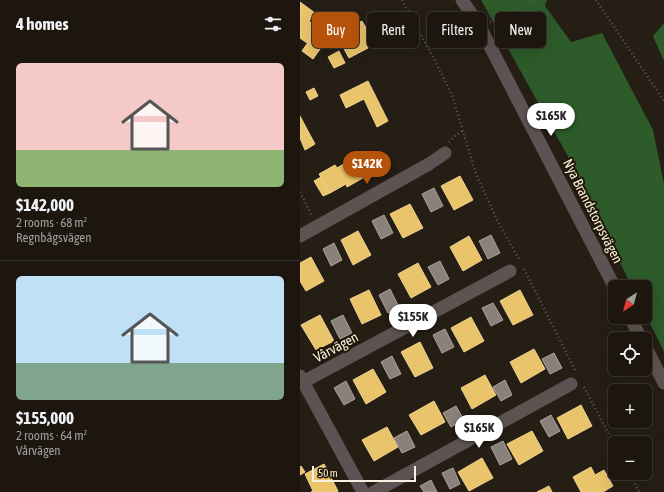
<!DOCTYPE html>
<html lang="en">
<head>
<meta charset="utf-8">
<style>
	body { margin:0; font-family:"Asap Condensed",sans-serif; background:#29231d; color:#f1f3f6; height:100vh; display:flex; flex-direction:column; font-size:15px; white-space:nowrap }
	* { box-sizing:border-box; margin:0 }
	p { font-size:13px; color:#a09f9e }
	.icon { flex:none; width:22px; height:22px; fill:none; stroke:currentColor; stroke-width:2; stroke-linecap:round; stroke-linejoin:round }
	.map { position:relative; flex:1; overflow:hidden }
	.side { display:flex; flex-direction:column; background:#1c160f; width:300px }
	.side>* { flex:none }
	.banner { position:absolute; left:12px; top:12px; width:292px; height:36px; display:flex; gap:8px }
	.needle { width:26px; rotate:216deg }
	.buttons { position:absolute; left:308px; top:280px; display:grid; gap:8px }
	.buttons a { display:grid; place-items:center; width:44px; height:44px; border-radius:6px; background:#1c160f; box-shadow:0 4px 16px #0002,0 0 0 1px #3a352f; font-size:20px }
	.scale { position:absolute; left:12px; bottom:10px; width:104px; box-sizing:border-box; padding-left:4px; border:2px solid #f8efe3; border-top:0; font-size:11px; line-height:14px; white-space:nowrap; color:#f8efe3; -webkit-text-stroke:3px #221604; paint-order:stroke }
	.price { position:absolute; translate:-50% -34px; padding:0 9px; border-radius:14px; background:#fff; color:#222; font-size:13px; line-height:26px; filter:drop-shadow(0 1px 2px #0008) }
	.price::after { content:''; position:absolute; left:50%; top:24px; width:12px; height:9px; margin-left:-6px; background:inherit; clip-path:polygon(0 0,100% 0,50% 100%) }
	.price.active { background:#b45309; color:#fff }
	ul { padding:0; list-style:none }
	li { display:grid; align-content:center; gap:8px; height:212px; padding:0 16px }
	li+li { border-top:1px solid #3a352f }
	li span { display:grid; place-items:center; height:124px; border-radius:6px; color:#555 }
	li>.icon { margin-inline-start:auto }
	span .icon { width:72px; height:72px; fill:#fffc; stroke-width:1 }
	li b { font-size:17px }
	h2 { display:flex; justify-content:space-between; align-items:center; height:48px; padding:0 16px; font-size:17px }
	.pill { padding:0 14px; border-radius:6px; background:#1c160f; box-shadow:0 4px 16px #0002,0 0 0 1px #3a352f; font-size:14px; line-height:36px }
	.pill.active { background:#b45309; color:#fff }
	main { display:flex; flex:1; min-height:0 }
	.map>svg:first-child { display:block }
</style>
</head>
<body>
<main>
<section class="side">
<h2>4 homes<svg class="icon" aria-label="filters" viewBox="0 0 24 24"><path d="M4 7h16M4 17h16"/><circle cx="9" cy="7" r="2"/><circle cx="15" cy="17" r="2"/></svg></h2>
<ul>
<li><span style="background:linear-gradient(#f6c9c9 70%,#8fb573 0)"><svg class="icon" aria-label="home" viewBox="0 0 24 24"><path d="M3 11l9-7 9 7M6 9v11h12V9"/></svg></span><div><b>$142,000</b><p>2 rooms · 68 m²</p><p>Regnbågsvägen</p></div></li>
<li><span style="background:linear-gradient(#bfe0f5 70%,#7fa58c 0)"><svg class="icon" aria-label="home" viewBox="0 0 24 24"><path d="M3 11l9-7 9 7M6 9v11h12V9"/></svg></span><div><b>$155,000</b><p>2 rooms · 64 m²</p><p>Vårvägen</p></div></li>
</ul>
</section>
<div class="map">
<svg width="364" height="492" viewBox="0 0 364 492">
	<rect width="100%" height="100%" fill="#251e14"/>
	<g fill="#2d5b2a">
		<path d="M 181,0 L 247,0 L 245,6 L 271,42 L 302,33 L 353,130 L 364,184 L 364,352 L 345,313 L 345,287 L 332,287 L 270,160 Z"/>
		<path d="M 364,23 L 364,61 L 353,36 Z"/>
	</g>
	<g fill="#e9c46a" stroke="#eed18e">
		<path d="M 0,2 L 15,13 L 9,21 L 18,28 L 7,43 L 0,38 Z"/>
		<path d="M 62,21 L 66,28 L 71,25 L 78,38 L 66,45 L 68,48 L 49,58 L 36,34 Z"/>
		<path d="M 14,34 L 25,42 L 13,59 L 2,51 Z"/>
		<path d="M 39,51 L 45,63 L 34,68 L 28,57 Z"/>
		<path d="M 68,81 L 88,121 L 77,127 L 64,99 L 46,108 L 40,95 Z"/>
		<path d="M 14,88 L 18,96 L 10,100 L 6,92 Z"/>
		<path d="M 0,116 L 9,133 L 0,138 Z"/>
		<path d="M 9,133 L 15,144 L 5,150 L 0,138 Z"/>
		<path d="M 52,159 L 63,178 L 47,187 L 46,184 L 30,193 L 19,174 L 35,165 L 37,168 Z"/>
		<path d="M 160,176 L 173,200 L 154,210 L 141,186 Z"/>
		<path d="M 21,177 L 30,193 L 23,196 L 14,181 Z"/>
		<path d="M 110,204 L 123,228 L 103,238 L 90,214 Z"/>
		<path d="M 58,231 L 71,255 L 53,265 L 41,240 Z"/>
		<path d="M 169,236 L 182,260 L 163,271 L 150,247 Z"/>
		<path d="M 11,257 L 24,281 L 6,291 L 0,281 L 0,263 Z"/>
		<path d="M 118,263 L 131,287 L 111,298 L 98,274 Z"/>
		<path d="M 69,290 L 81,315 L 62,324 L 50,299 Z"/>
		<path d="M 220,290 L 233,315 L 213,325 L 200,301 Z"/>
		<path d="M 20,315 L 34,341 L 16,350 L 1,325 Z"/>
		<path d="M 171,317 L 184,341 L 164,352 L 151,328 Z"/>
		<path d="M 120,342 L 133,368 L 115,377 L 101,352 Z"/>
		<path d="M 234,349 L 245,369 L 221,383 L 210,362 Z"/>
		<path d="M 73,369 L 86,392 L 66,404 L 53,380 Z"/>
		<path d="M 185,375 L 196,395 L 172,409 L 161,388 Z"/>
		<path d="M 134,401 L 145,422 L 121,435 L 109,415 Z"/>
		<path d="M 281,405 L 292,426 L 268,439 L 257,418 Z"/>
		<path d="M 87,427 L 98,447 L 74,461 L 62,440 Z"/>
		<path d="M 232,431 L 243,451 L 219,465 L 207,444 Z"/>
		<path d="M 182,458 L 193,478 L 169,491 L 158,472 Z"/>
		<path d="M 24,464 L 38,491 L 37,492 L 11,492 L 13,491 L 5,474 Z"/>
		<path d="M 1,466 L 5,472 L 0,475 L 0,467 Z"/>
		<path d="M 291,467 L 295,475 L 304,470 L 313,486 L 303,492 L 281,492 L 273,477 Z"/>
		<path d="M 249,486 L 252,492 L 237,492 Z"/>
	</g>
	<g fill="#8a817c" stroke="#aba29b">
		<path d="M 134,188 L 143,206 L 131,212 L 122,194 Z"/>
		<path d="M 84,215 L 93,233 L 81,239 L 72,221 Z"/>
		<path d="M 191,235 L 200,253 L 188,259 L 179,241 Z"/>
		<path d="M 34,243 L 42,260 L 31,266 L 23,249 Z"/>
		<path d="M 140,261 L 149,279 L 138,285 L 128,267 Z"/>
		<path d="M 90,289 L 99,307 L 88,313 L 79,295 Z"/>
		<path d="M 193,303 L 203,320 L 191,326 L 182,308 Z"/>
		<path d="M 43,315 L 52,333 L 40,339 L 31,321 Z"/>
		<path d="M 145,329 L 154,347 L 142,353 L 133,335 Z"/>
		<path d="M 254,353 L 262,368 L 250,374 L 242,359 Z"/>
		<path d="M 92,356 L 101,374 L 90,379 L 81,362 Z"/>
		<path d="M 205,380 L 212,395 L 201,401 L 193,387 Z"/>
		<path d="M 46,381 L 55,399 L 44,405 L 34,388 Z"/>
		<path d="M 156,406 L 164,420 L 151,427 L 143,413 Z"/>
		<path d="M 251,415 L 260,431 L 249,437 L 240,421 Z"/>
		<path d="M 107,431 L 115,447 L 102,453 L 94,438 Z"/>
		<path d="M 203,441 L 212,459 L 200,465 L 191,447 Z"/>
		<path d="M 153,468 L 160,484 L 150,489 L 142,473 Z"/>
		<path d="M 131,480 L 137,492 L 124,492 L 120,486 Z"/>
	</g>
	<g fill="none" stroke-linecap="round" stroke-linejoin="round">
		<g stroke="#615955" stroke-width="2.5" stroke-dasharray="1 3" stroke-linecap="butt">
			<path d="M 102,0 L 133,57 L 152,95 L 176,174 L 198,222 L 220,261"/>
			<path d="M 296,0 L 364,101"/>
			<path d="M 190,22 L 237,0"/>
			<path d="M 149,142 L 156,135 L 164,130"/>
			<path d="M 0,192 L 12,216"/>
			<path d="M 224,269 L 276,372"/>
			<path d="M 284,387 L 315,446"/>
			<path d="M 329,473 L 339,492"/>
		</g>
		<g stroke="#5e5353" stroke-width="13">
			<path d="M 162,0 L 179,25 L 315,288"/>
			<path d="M 0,236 L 129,164 L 145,153"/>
			<path d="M 330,317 L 341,339"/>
			<path d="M 345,346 L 364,383"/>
			<path d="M 0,376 L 63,492"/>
			<path d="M 3,382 L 210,271"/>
			<path d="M 74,492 L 271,384"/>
		</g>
	</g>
	<g text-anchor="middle" stroke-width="4" stroke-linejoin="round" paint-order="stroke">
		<g font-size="14" fill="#f8efe3" stroke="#221604">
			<text transform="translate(293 211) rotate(63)" y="5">Nya Brandstorpsvägen</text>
			<text transform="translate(36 347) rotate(-28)" y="5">Vårvägen</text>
		</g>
	</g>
</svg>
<div class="buttons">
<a><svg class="needle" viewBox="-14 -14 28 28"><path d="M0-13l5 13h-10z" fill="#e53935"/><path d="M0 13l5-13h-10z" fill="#a09f9e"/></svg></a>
<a><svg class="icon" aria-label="locate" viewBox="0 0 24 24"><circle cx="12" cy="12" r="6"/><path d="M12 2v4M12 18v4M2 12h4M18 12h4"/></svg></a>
<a>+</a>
<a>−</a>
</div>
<div class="scale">50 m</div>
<b class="price" style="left:251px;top:137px">$165K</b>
<b class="price active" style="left:67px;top:185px">$142K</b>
<b class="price" style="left:113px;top:338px">$155K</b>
<b class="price" style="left:179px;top:449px">$165K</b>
<div class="banner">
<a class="pill active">Buy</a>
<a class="pill">Rent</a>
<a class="pill">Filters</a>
<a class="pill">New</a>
</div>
</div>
</main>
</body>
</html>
